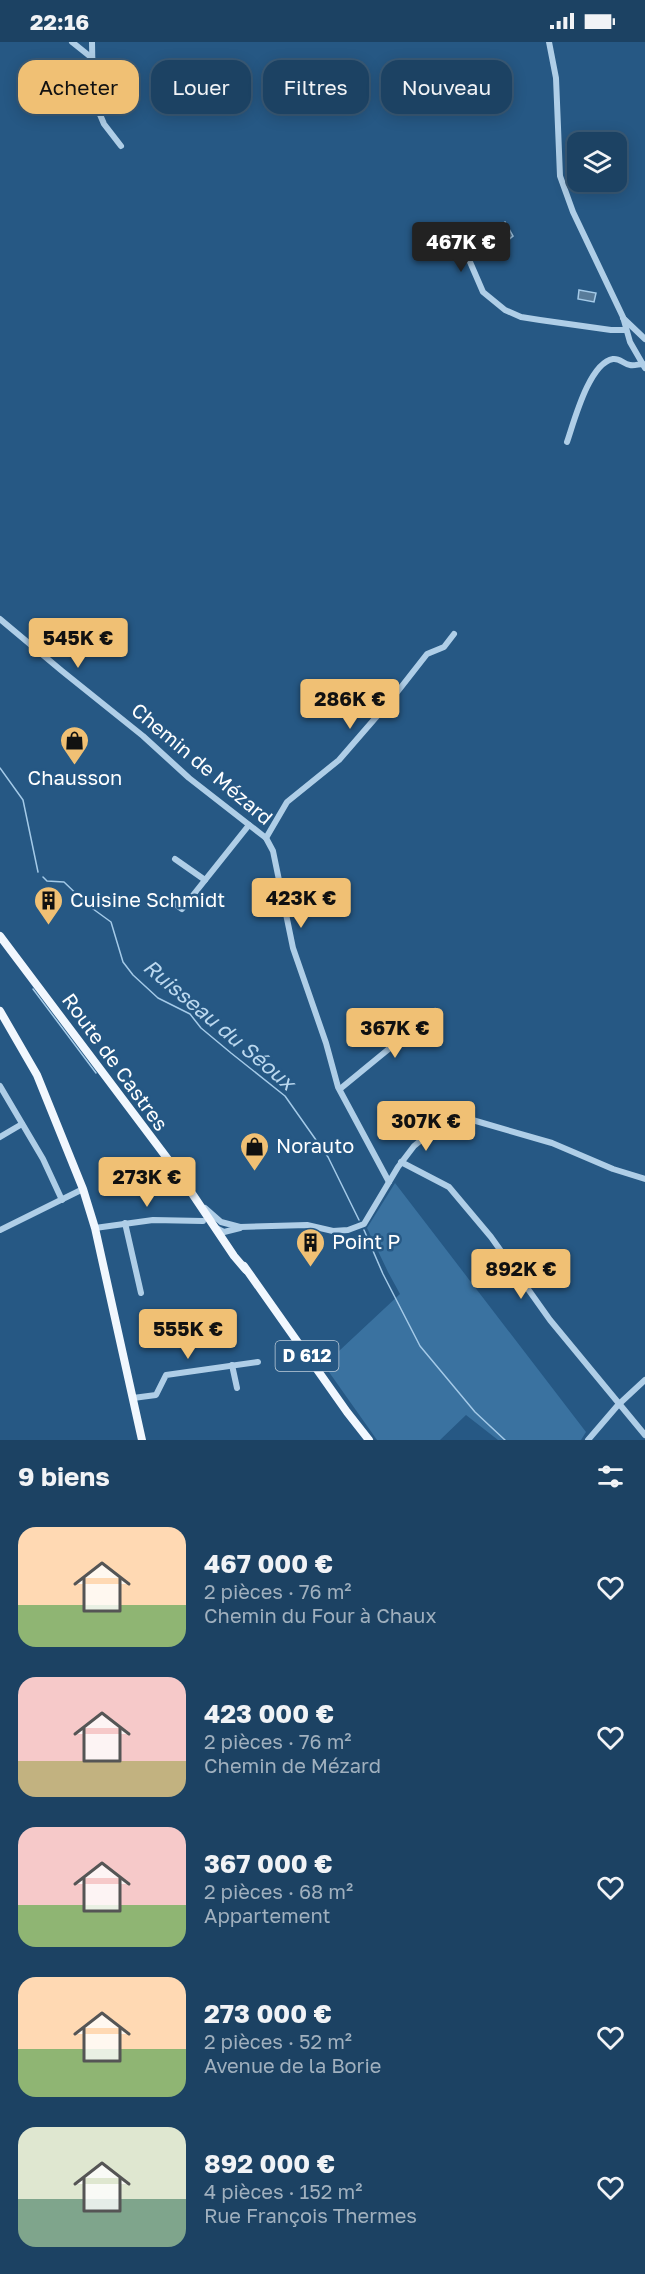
<!DOCTYPE html>
<html lang="fr">
<head>
<meta charset="utf-8">
<style>
	body { margin:0; font-family:"Golos Text",sans-serif; background:#254969; color:#f1f3f6; height:100vh; display:flex; flex-direction:column; font-size:22px; white-space:nowrap }
	* { box-sizing:border-box; margin:0 }
	p { font-size:20px; color:#a0b0be }
	.icon { flex:none; width:33px; height:33px; fill:none; stroke:currentColor; stroke-width:2; stroke-linecap:round; stroke-linejoin:round }
	.map { position:relative; height:1398px; overflow:hidden }
	.drawer { display:flex; flex-direction:column; background:#1c4263; flex:1 }
	.drawer>* { flex:none }
	.guide { position:absolute; left:18px; top:18px; width:609px; height:54px; display:flex; gap:12px }
	.fabs { position:absolute; left:567px; top:90px; display:grid; gap:12px }
	.fabs a { display:grid; place-items:center; width:60px; height:60px; border-radius:12px; background:#1c4263; box-shadow:0 3px 15px #0003,0 0 0 2px #3a5b78; font-size:30px }
	.price { position:absolute; translate:-50% -51px; padding:0 14px; border-radius:6px; background:#f0c074; color:#111; font-size:20px; line-height:39px; filter:drop-shadow(0 2px 3px #0008) }
	.price::after { content:''; position:absolute; left:50%; top:36px; width:18px; height:14px; margin-left:-9px; background:inherit; clip-path:polygon(0 0,100% 0,50% 100%) }
	.price.on { background:#222; color:#fff }
	ul { padding:0; list-style:none }
	li { display:flex; align-items:center; gap:18px; height:150px; padding:0 18px }
	li span { display:grid; place-items:center; flex:none; width:168px; height:120px; border-radius:18px; color:#555 }
	li>.icon { margin-inline-start:auto }
	span .icon { width:72px; height:72px; fill:#fffc; stroke-width:1 }
	li b { font-size:26px }
	h2 { display:flex; justify-content:space-between; align-items:center; height:72px; padding:0 18px; font-size:26px }
	.pill { padding:0 21px; border-radius:18px; background:#1c4263; box-shadow:0 3px 15px #0003,0 0 0 2px #3a5b78; font-size:21px; line-height:54px }
	.pill.on { background:#f0c074; color:#111 }
	.status { display:flex; justify-content:space-between; align-items:center; height:42px; padding:0 30px; background:#1c4263; direction:ltr }
	.status svg { height:16px; fill:currentColor }
	.map>svg:first-child { display:block }
</style>
</head>
<body>
<div class="status"><b>22:16</b><svg viewBox="0 0 49 12"><path d="M0 12V9h3v3zM5 12V6h3v6zM10 12V3h3v9zM15 12V0h3v12zM26 1h20v11H26zM47 4h2v5h-2z"/></svg></div>
<div class="map">
<svg width="645" height="1398" viewBox="0 0 645 1398">
	<rect width="100%" height="100%" fill="#265884"/>
	<path fill="#3a72a0" d="M 395,1141 L 586,1390 L 581,1398 L 498,1398 L 466,1373 L 440,1398 L 377,1398 L 324,1323 L 400,1252 L 388,1230 L 367,1186 Z"/>
	<g fill="#597c9a" stroke="#a4cae8" stroke-width="1.5">
		<path d="M 505,180 L 513,194 L 507,199 L 498,185 Z"/>
		<path d="M 579,248 L 596,251 L 594,260 L 578,257 Z"/>
	</g>
	<g fill="none" stroke-linecap="round" stroke-linejoin="round">
		<g stroke="#a4cae8" stroke-width="1.5">
			<path d="M 0,726 L 23,758 L 38,830"/>
			<path d="M 43,835 L 47,839 L 64,840 L 89,864 L 111,880 L 123,920 L 133,933 L 158,956 L 190,972 L 201,986 L 231,1011 L 285,1054 L 328,1115 L 359,1178"/>
			<path d="M 33,947 L 96,1031"/>
			<path d="M 364,1188 L 383,1232 L 420,1304 L 475,1370 L 505,1398"/>
		</g>
		<g stroke="#afcee7" stroke-width="6">
			<path d="M 72,0 L 92,16"/>
			<path d="M 92,0 L 93,56 L 104,82 L 121,104"/>
			<path d="M 549,0 L 556,36 L 560,134 L 573,170 L 623,275 L 630,300 L 645,326"/>
			<path d="M 455,197 L 467,213 L 483,250 L 505,268 L 521,275 L 540,278 L 611,288 L 626,288"/>
			<path d="M 623,276 L 645,297"/>
			<path d="M 567,400 C 574,380 589,321 613,317 C 620,316 623,322 630,323 C 634,324 639,322 643,322"/>
			<path d="M 0,577 L 62,629 L 143,694 L 189,736 L 266,796 L 273,809 L 293,906 L 326,1001 L 338,1045 L 389,1140"/>
			<path d="M 266,796 L 287,760 L 339,718 L 391,658 L 427,612 L 444,605 L 454,592"/>
			<path d="M 175,817 L 205,838"/>
			<path d="M 167,856 L 182,867 L 249,783"/>
			<path d="M 0,1044 L 43,1117 L 62,1158"/>
			<path d="M 340,1047 L 435,969"/>
			<path d="M 0,1095 L 22,1082"/>
			<path d="M 401,1120 L 449,1145 L 491,1195 L 550,1278 L 645,1393"/>
			<path d="M 205,1166 L 221,1180 L 240,1185 L 307,1183 L 333,1189 L 348,1188 L 364,1182 L 398,1125 L 414,1104 L 436,1086 L 454,1077 L 469,1077 L 552,1101 L 613,1127 L 645,1137"/>
			<path d="M 125,1181 L 141,1251"/>
			<path d="M 95,1186 L 153,1178 L 203,1179"/>
			<path d="M 216,1186 L 224,1190 L 240,1186"/>
			<path d="M 0,1188 L 83,1147"/>
			<path d="M 232,1323 L 237,1346"/>
			<path d="M 133,1356 L 156,1353 L 166,1333 L 258,1320"/>
			<path d="M 588,1398 L 618,1363 L 645,1338"/>
		</g>
		<g stroke="#f1f7fe" stroke-width="8">
			<path d="M 0,894 L 179,1132 L 234,1214 L 246,1228"/>
			<path d="M 0,969 L 37,1033 L 83,1147 L 95,1186 L 142,1398"/>
			<path d="M 244,1224 L 347,1370 L 369,1398"/>
		</g>
	</g>
	<defs>
		<symbol id="shop-pin" viewBox="-11 -11 22 30"><path d="M0 17L-7.5 6A9.5 9.5 0 1 1 7.5 6Z" fill="#f0c074" stroke="#265884"/><path d="M-5-2.5h2.3a2.7 3.5 0 0 1 5.4 0H5L5.5 6h-11ZM-1.5-2.5h3a1.5 2.3 0 0 0-3 0Z" fill="#111"/></symbol>
		<symbol id="building-pin" viewBox="-11 -11 22 30"><path d="M0 17L-7.5 6A9.5 9.5 0 1 1 7.5 6Z" fill="#f0c074" stroke="#265884"/><path d="M-4-6H4V6H1V3H-1V6H-4ZM-2.5-4.3h1.7v1.8h-1.7ZM.8-4.3h1.7v1.8H.8ZM-2.5-1h1.7V.8h-1.7ZM.8-1h1.7V.8H.8Z" fill="#111"/></symbol>
	</defs>
	<g fill-rule="evenodd">
		<use href="#shop-pin" x="58" y="682" width="33" height="45"/>
		<use href="#building-pin" x="32" y="842" width="33" height="45"/>
		<use href="#shop-pin" x="238" y="1088" width="33" height="45"/>
		<use href="#building-pin" x="294" y="1184" width="33" height="45"/>
	</g>
	<g text-anchor="middle" stroke-width="5" stroke-linejoin="round" paint-order="stroke">
		<rect fill="#265884" stroke="#becdda" stroke-width="1.5" x="275.5" y="1299" width="63" height="30" rx="4.5"/>
		<g font-size="18" font-weight="bold" fill="#fff">
			<text x="307" y="1320">D 612</text>
		</g>
		<g font-size="20" fill="#fff" stroke="#265884">
			<text transform="translate(202 722) rotate(40)" y="7">Chemin de Mézard</text>
			<text transform="translate(115 1020) rotate(54)" y="7">Route de Castres</text>
		</g>
		<g font-size="20" fill="#fff" stroke="#265884" text-anchor="start">
			<text x="75" y="743" text-anchor="middle">Chausson</text>
			<text x="70" y="865">Cuisine Schmidt</text>
			<text x="276" y="1111">Norauto</text>
			<text x="332" y="1207">Point P</text>
		</g>
		<g font-size="21" font-style="italic" fill="#bbd8ef" stroke="#265884">
			<text transform="translate(219 983) rotate(40)" y="7">Ruisseau du Séoux</text>
		</g>
	</g>
</svg>
<div class="fabs">
<a><svg class="icon" aria-label="layers" viewBox="0 0 24 24"><path d="M12 4l9 5-9 5-9-5zM3 14l9 5 9-5"/></svg></a>
</div>
<b class="price on" style="left:461px;top:231px">467K €</b>
<b class="price" style="left:78px;top:627px">545K €</b>
<b class="price" style="left:350px;top:688px">286K €</b>
<b class="price" style="left:301px;top:887px">423K €</b>
<b class="price" style="left:395px;top:1017px">367K €</b>
<b class="price" style="left:426px;top:1110px">307K €</b>
<b class="price" style="left:147px;top:1166px">273K €</b>
<b class="price" style="left:521px;top:1258px">892K €</b>
<b class="price" style="left:188px;top:1318px">555K €</b>
<div class="guide">
<a class="pill on">Acheter</a>
<a class="pill">Louer</a>
<a class="pill">Filtres</a>
<a class="pill">Nouveau</a>
</div>
</div>
<section class="drawer">
<h2>9 biens<svg class="icon" aria-label="filters" viewBox="0 0 24 24"><path d="M4 7h16M4 17h16"/><circle cx="9" cy="7" r="2"/><circle cx="15" cy="17" r="2"/></svg></h2>
<ul>
<li><span style="background:linear-gradient(#ffd9b3 65%,#8fb573 0)"><svg class="icon" aria-label="home" viewBox="0 0 24 24"><path d="M3 11l9-7 9 7M6 9v11h12V9"/></svg></span><div><b>467 000 €</b><p>2 pièces · 76 m²</p><p>Chemin du Four à Chaux</p></div><svg class="icon" aria-label="heart" viewBox="0 0 24 24"><path d="M12 20l-8-8c-3-5 5-10 8-4 3-6 11-1 8 4z"/></svg></li>
<li><span style="background:linear-gradient(#f6c9c9 70%,#c2b280 0)"><svg class="icon" aria-label="home" viewBox="0 0 24 24"><path d="M3 11l9-7 9 7M6 9v11h12V9"/></svg></span><div><b>423 000 €</b><p>2 pièces · 76 m²</p><p>Chemin de Mézard</p></div><svg class="icon" aria-label="heart" viewBox="0 0 24 24"><path d="M12 20l-8-8c-3-5 5-10 8-4 3-6 11-1 8 4z"/></svg></li>
<li><span style="background:linear-gradient(#f6c9c9 65%,#8fb573 0)"><svg class="icon" aria-label="home" viewBox="0 0 24 24"><path d="M3 11l9-7 9 7M6 9v11h12V9"/></svg></span><div><b>367 000 €</b><p>2 pièces · 68 m²</p><p>Appartement</p></div><svg class="icon" aria-label="heart" viewBox="0 0 24 24"><path d="M12 20l-8-8c-3-5 5-10 8-4 3-6 11-1 8 4z"/></svg></li>
<li><span style="background:linear-gradient(#ffd9b3 60%,#8fb573 0)"><svg class="icon" aria-label="home" viewBox="0 0 24 24"><path d="M3 11l9-7 9 7M6 9v11h12V9"/></svg></span><div><b>273 000 €</b><p>2 pièces · 52 m²</p><p>Avenue de la Borie</p></div><svg class="icon" aria-label="heart" viewBox="0 0 24 24"><path d="M12 20l-8-8c-3-5 5-10 8-4 3-6 11-1 8 4z"/></svg></li>
<li><span style="background:linear-gradient(#dfe7d0 60%,#7fa58c 0)"><svg class="icon" aria-label="home" viewBox="0 0 24 24"><path d="M3 11l9-7 9 7M6 9v11h12V9"/></svg></span><div><b>892 000 €</b><p>4 pièces · 152 m²</p><p>Rue François Thermes</p></div><svg class="icon" aria-label="heart" viewBox="0 0 24 24"><path d="M12 20l-8-8c-3-5 5-10 8-4 3-6 11-1 8 4z"/></svg></li>
</ul>
</section>
</body>
</html>
